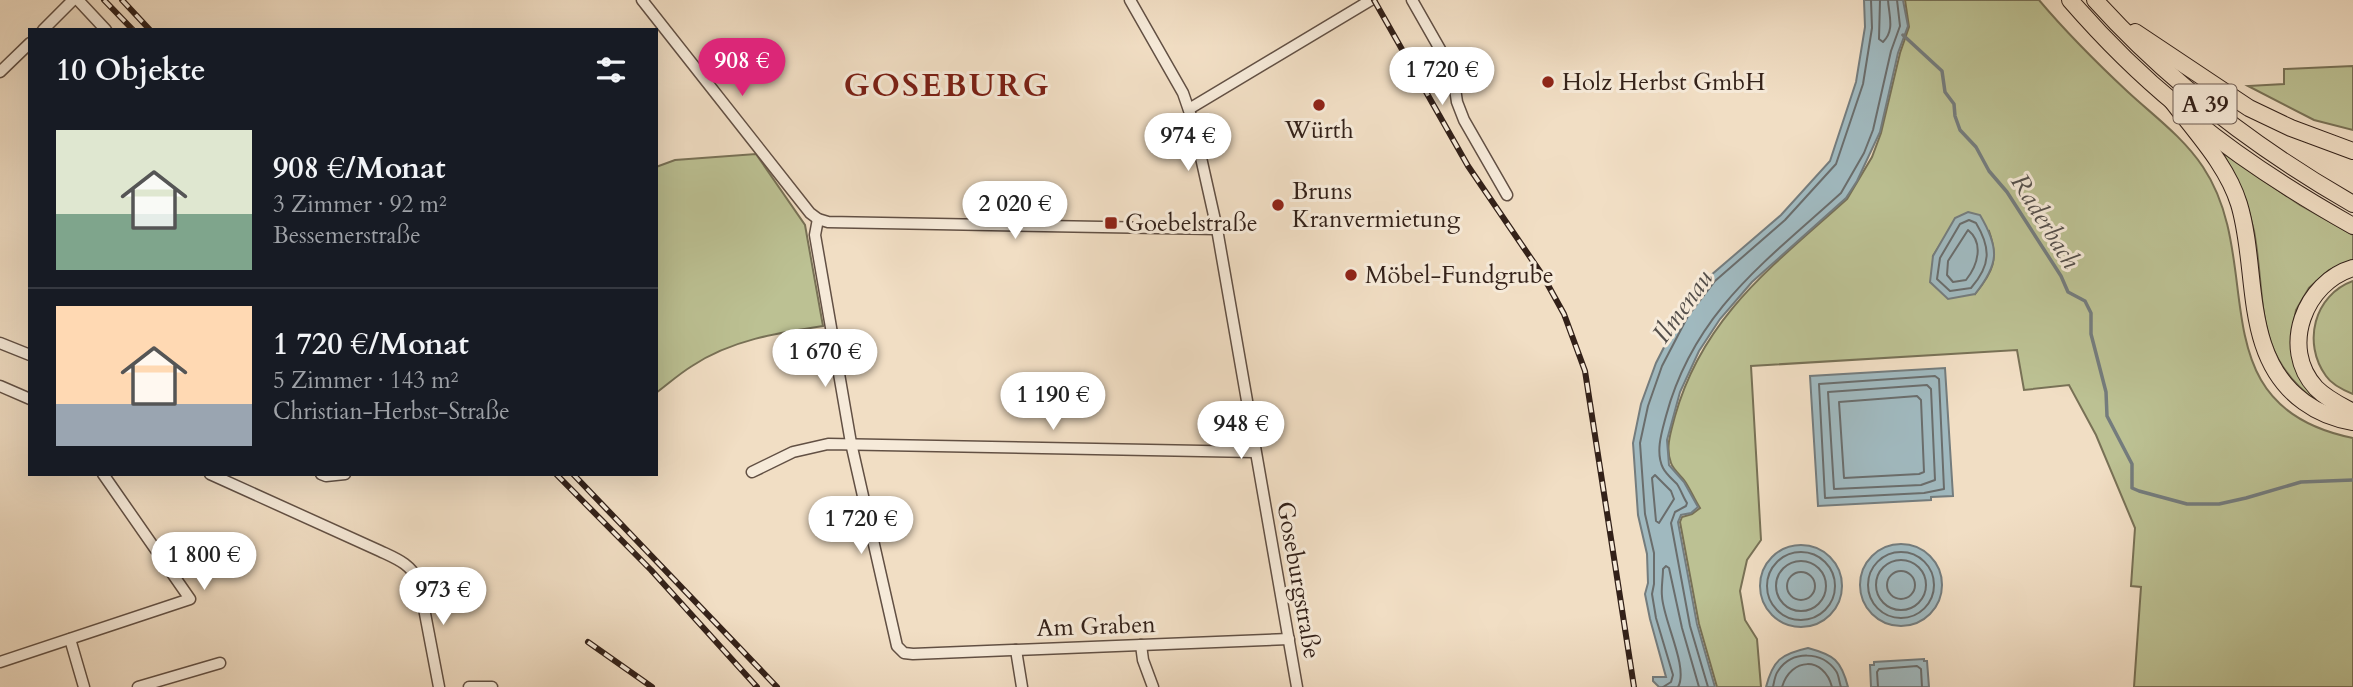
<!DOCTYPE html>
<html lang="de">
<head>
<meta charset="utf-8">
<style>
	body { margin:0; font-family:Cardo,serif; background:#242831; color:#f1f3f6; height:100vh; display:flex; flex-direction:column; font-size:26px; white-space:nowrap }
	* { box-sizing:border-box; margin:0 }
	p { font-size:23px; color:#9ea1a6 }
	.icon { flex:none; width:38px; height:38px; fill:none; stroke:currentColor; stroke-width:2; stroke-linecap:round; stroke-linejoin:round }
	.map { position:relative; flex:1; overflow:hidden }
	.side { position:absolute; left:28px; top:28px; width:630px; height:448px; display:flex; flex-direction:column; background:#171b24; border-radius:0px; box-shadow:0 7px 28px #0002 }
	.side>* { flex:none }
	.price { position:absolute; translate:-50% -60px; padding:0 16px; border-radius:24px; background:#fff; color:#222; font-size:23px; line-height:46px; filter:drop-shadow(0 2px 4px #0008) }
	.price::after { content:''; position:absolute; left:50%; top:42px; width:21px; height:16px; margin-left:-10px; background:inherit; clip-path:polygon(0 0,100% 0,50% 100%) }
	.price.on { background:#db2777; color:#fff }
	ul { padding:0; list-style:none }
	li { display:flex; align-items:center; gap:21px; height:175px; padding:0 28px }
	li+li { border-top:2px solid #363941 }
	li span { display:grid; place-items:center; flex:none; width:196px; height:140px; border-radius:0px; color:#555 }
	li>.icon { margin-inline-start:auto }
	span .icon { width:84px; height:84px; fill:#fffc; stroke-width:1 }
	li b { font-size:30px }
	h2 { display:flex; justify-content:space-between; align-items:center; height:84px; padding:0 28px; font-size:30px }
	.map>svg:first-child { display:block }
</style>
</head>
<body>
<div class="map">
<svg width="2353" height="687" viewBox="0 0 2353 687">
	<rect width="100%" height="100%" fill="#f1dec4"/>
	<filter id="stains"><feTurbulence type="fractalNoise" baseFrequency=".00286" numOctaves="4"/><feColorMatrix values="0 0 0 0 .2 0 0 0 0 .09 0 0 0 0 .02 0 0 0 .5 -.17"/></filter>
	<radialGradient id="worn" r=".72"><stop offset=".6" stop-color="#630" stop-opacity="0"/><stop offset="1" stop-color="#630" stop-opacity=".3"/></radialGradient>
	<g fill="#bcc193" stroke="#787156" stroke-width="2" fill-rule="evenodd">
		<path d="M 1905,0 L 2039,0 C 2066,32 2097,63 2128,92 C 2154,116 2183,137 2203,167 C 2268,264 2195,406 2353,438 L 2353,687 L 2134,687 L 2141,587 L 2131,586 L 2135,528 L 2096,435 L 2069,385 L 2024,390 L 2017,350 L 1751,366 L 1761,540 L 1747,560 L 1740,591 L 1745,620 L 1757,639 L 1761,687 L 1717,687 L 1699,624 L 1680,522 L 1682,517 L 1692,514 L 1700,508 C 1694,499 1690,488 1684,480 C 1680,475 1673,469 1671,463 C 1665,448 1671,431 1675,416 C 1703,316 1774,265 1847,199 L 1872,157 L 1881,133 L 1900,53 L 1909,27 ZM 1989,231 C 1999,259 1993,272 1975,294 L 1933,256 L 1943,240 Z"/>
		<path d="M 2353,66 L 2353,130 L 2314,120 L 2248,86 L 2284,84 L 2284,69 Z"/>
		<path d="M 2222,152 L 2300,205 L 2353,235 L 2353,260 L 2329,270 L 2309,288 L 2296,310 L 2292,332 L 2301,379 L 2316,401 C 2252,353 2267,301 2254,231 C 2248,203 2237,177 2222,152 Z"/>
		<path d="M 756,154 L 805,225 L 823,326 C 777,333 731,340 692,366 C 679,374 668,384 656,393 L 656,167 L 675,160 Z"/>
		<path d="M 2353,281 L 2353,394 C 2343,390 2332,385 2326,376 C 2302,343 2314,295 2353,281 Z"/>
	</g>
	<g fill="#a0b9bf" stroke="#747c7d" stroke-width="2">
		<path d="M 1864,0 L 1903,0 L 1908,26 L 1898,53 L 1880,132 L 1857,181 L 1846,198 L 1752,282 L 1720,319 L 1699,351 L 1680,392 L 1667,440 L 1669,465 L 1684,482 L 1698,507 L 1691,513 L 1681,515 L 1678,522 L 1697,624 L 1715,687 L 1659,687 L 1653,681 L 1653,677 L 1666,677 L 1650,619 L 1645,594 L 1648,583 L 1647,554 L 1638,515 L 1633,443 L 1641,404 L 1656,363 L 1682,312 L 1710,276 L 1781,215 L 1830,161 L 1856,82 L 1865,27 Z"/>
		<path d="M 1968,212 L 1980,215 C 2000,249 1999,264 1975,294 L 1948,299 L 1930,282 L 1933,256 L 1955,218 Z"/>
		<path d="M 1945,368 L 1953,496 L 1931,497 L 1931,500 L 1818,506 L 1810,376 Z"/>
		<circle cx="1901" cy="585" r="41"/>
		<circle cx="1801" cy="586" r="41"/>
		<path d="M 1808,648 C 1834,655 1841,660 1848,687 L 1766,687 C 1773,660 1781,654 1808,648 Z"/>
		<path d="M 1924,659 L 1924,661 L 1927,661 L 1929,687 L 1871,687 L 1870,665 L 1874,665 L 1874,662 Z"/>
	</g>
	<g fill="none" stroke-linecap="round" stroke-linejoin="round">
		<g stroke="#6a6d6c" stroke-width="2">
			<path d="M 1880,0 L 1879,39 L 1883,42 C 1895,30 1889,16 1888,0"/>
			<path d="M 1969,220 L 1976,223 C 1991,248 1991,265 1971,288 L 1950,291 L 1937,279 L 1940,258 L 1960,224 Z"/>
			<path d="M 1968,230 C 1984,243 1978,265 1966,280 L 1953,282 L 1947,275 L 1948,261 Z"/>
			<path d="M 1935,376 L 1939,379 L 1944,489 L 1924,493 L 1825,498 L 1819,384 Z"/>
			<path d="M 1927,385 L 1931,389 L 1935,480 L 1921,485 L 1834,489 L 1828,392 Z"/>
			<path d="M 1917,396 L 1921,400 L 1924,472 L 1919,474 L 1844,478 L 1839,402 Z"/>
			<path d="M 1655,475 L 1671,491 L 1674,499 L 1659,523 L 1656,521 L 1652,478 Z"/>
			<circle cx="1901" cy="585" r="33"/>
			<circle cx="1801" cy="586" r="34"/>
			<circle cx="1901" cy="585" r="25"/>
			<circle cx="1801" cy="586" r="25"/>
			<circle cx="1901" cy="585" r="14"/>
			<circle cx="1801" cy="586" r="14"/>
			<path d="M 1663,687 L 1671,682 L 1673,675 L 1656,618 L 1652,594 L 1654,584 L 1654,553 L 1645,514 L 1640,443 L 1648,406 L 1662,366 L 1688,316 L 1715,281 L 1785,220 L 1836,164 L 1863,84 L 1872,28 L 1871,0"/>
			<path d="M 1678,687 C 1689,668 1663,620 1662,596 C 1661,588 1663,578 1663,569 L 1666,566 L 1669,568 L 1682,628 L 1699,687"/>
			<path d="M 1708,687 L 1690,626 L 1671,523 L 1675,512 L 1686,506 L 1687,503 C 1683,497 1681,490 1677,484 C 1672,479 1666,474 1663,468 C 1655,452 1662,431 1666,416 C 1694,312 1765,262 1841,193 L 1864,153 L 1873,130 L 1891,51 L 1900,26 L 1897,0"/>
			<path d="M 1773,687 C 1774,682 1775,675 1778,671 C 1792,650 1822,651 1836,671 C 1839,675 1839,682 1841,687"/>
			<path d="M 1782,687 C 1791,657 1824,656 1832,687"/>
			<path d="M 1878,687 L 1877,672 L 1879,669 L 1917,666 L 1921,669 L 1922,687"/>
		</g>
		<path stroke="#747c7d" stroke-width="3.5" d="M 1903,35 L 1942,71 L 1945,92 L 1954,104 L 1955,116 L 1960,130 L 1976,147 L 1989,171 L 2007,192 L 2061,276 L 2068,292 L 2085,301 L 2091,313 L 2091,334 L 2106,392 L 2107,416 L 2132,464 L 2132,488 L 2139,491 L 2187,504 L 2219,504 L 2246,498 L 2301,482 L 2353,480"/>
		<defs>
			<g id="minor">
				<path d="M 78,0 L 106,30"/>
				<path d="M 642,0 L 810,213 L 818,219 L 828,222 L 1217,229"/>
				<path d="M 1130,0 L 1183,93 L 1193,122 L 1217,229 L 1297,687"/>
				<path d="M 1412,0 L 1445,58 L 1453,75 L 1457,102 L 1464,120 L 1507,195"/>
				<path d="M 43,30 L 73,0"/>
				<path d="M 0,72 L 30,43"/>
				<path d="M 1189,109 L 1371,0"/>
				<path d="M 818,219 L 815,235 L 851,443 L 897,646 L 904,653 L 913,654 L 1289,639"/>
				<path d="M 0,343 L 30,355"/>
				<path d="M 0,386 L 30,399"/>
				<path d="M 752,472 L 793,452 L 828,444 L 1255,452"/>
				<path d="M 210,474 L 380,551 C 397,559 411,564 419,582 L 439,687"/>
				<path d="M 321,474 L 326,476 L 345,474"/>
				<path d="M 70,639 L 84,687"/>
				<path d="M 1141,645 L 1143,660 L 1153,687"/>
				<path d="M 1016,650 L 1022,687"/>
				<path d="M 0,662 L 190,599 L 103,474"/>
				<path d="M 138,687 L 220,663"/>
				<path d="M 469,687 L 492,687"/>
			</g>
			<g id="highway">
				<path d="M 2070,0 C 2103,38 2139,74 2178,106"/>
				<path d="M 2095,0 C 2169,82 2257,149 2353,204"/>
				<path d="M 2135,32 L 2249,108 L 2291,128 L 2353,151"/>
				<path d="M 2172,101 C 2196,133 2227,165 2239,204 C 2259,270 2241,357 2304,402 C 2319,413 2334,419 2353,422"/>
				<path d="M 2195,121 C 2244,161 2298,195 2353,226"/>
				<path d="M 2353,268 C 2305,282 2279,348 2316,388 C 2327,399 2340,405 2353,412"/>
			</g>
		</defs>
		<use href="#minor" stroke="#625044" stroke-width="13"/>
		<use href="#highway" stroke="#332119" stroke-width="18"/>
		<use href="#minor" stroke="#f6ead9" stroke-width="10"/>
		<use href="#highway" stroke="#f1dec4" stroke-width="16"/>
		<defs>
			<g id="rail">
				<path d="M 104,0 L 133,30"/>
				<path d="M 122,0 L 150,30"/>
				<path d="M 1374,0 L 1468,166 L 1543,276 L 1564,314 L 1585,371 L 1634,687"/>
				<path d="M 556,474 L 651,570 L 757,687"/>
				<path d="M 573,474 L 777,687"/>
				<path d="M 588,642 L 652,687"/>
			</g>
		</defs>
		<use href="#rail" stroke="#332119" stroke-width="6"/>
		<use href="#rail" stroke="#f6ead9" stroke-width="3.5" stroke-dasharray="10" stroke-linecap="butt"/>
	</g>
	<g fill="#8f2418" stroke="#f6ead9" stroke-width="2.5">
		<circle cx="1548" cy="82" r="7"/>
		<circle cx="1319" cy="105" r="7"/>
		<circle cx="1278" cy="205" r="7"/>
		<rect x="1104" y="216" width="14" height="14" rx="3.5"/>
		<circle cx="1351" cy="275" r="7"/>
	</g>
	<g text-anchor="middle" stroke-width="6" stroke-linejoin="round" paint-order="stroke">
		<rect fill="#f6ead9" stroke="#6e5d53" stroke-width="2" x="2173.5" y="84.5" width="63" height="39" rx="5"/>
		<g font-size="23" font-weight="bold" fill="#332119">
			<text x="2205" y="112">A 39</text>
		</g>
		<g font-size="24" fill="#332119" stroke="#f6ead9" text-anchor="start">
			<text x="1562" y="90">Holz Herbst GmbH</text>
			<text x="1319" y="138" text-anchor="middle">Würth</text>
			<text x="1292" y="199">Bruns<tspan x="1292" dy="28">Kranvermietung</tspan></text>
			<text x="1125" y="231">Goebelstraße</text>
			<text x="1365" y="283">Möbel-Fundgrube</text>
		</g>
		<g font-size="24" fill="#332119" stroke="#f6ead9">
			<text transform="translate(1299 580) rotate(80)" y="8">Goseburgstraße</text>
			<text transform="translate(1096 626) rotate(-2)" y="8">Am Graben</text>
		</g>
		<g font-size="26" font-style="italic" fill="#544f4b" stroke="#f6ead9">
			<text transform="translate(2046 221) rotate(58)" y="9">Raderbach</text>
			<text transform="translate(1682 306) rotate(-54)" y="9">Ilmenau</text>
		</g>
		<g font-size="32" font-weight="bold" letter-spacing="2" fill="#7a1f14" stroke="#f6ead9">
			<text x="947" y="96">GOSEBURG</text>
		</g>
	</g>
	<rect width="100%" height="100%" filter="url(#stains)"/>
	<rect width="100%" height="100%" fill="url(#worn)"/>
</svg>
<b class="price on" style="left:742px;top:98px">908 €</b>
<b class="price" style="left:1442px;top:107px">1 720 €</b>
<b class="price" style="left:1188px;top:173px">974 €</b>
<b class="price" style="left:1015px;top:241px">2 020 €</b>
<b class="price" style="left:825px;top:389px">1 670 €</b>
<b class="price" style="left:1053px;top:432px">1 190 €</b>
<b class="price" style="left:1241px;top:461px">948 €</b>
<b class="price" style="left:861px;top:556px">1 720 €</b>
<b class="price" style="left:204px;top:592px">1 800 €</b>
<b class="price" style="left:443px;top:627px">973 €</b>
<section class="side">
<h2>10 Objekte<svg class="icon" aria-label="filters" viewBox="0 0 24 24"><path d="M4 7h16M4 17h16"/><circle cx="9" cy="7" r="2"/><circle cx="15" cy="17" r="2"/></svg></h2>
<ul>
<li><span style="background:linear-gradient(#dfe7d0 60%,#7fa58c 0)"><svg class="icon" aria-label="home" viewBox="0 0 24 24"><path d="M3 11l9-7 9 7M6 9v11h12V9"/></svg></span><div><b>908 €/Monat</b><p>3 Zimmer · 92 m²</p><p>Bessemerstraße</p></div></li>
<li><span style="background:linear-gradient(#ffd9b3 70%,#9aa5b1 0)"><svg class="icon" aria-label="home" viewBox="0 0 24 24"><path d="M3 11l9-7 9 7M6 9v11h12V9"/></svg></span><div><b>1 720 €/Monat</b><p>5 Zimmer · 143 m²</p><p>Christian-Herbst-Straße</p></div></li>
</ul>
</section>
</div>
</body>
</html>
